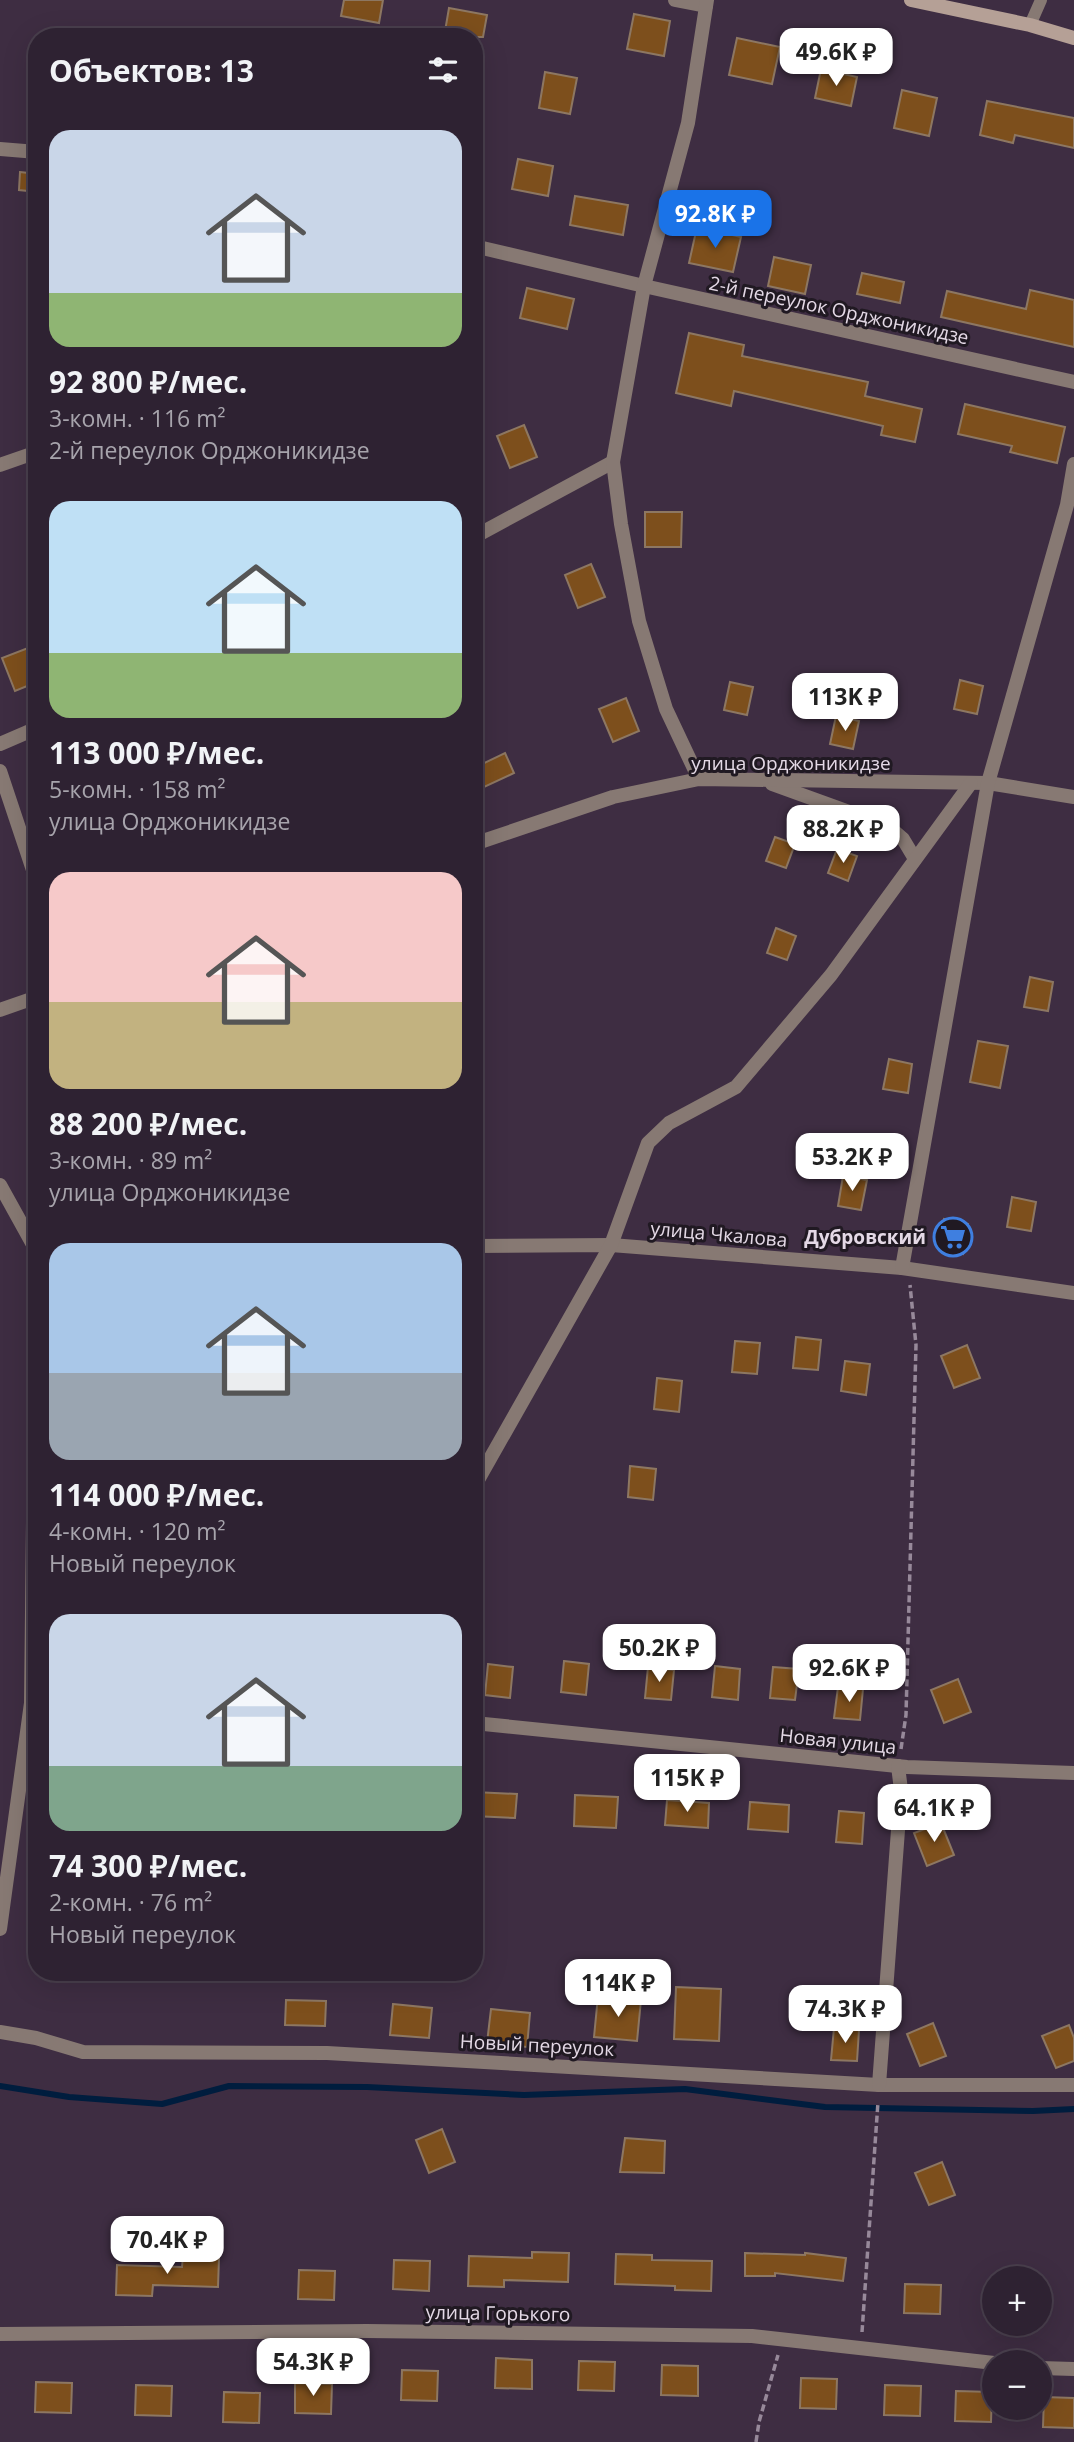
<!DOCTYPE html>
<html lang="ru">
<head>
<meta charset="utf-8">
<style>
	body { margin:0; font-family:"Open Sans",sans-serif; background:#3a2f3e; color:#f1f3f6; height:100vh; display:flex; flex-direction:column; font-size:26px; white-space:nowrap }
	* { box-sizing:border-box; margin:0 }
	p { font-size:23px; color:#a7a4ac }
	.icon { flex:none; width:38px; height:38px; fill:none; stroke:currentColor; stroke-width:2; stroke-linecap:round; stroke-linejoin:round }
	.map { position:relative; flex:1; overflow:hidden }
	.sheet { position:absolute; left:28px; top:28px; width:455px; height:1953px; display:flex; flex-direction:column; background:#2e2232; border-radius:28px; box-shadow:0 7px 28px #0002,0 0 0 2px #493f4d }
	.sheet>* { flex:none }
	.controls { position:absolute; left:982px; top:2266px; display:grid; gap:14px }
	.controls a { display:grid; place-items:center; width:70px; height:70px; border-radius:50%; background:#2e2232; box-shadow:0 7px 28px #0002,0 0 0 2px #493f4d; font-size:35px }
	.price { position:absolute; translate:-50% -60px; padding:0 16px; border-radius:14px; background:#fff; color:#222; font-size:23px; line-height:46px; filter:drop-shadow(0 2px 4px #0008) }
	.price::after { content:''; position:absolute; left:50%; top:42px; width:21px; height:16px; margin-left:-10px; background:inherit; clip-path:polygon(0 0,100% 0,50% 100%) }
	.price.selected { background:#1a73e8; color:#fff }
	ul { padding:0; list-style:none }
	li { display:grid; align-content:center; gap:14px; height:371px; padding:0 21px }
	li span { display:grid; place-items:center; height:217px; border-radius:21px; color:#555 }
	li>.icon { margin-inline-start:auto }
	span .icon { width:126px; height:126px; fill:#fffc; stroke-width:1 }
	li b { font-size:30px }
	h2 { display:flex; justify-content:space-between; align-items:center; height:84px; padding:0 21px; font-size:30px }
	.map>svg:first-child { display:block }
</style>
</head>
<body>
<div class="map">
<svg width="1074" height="2442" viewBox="0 0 1074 2442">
	<rect width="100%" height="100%" fill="#3e2d42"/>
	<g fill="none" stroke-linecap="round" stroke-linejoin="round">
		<path stroke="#001d3e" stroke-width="6" d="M 0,2086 L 69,2097 L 162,2104 L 229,2086 L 367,2087 L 524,2095 L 685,2089 L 825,2107 L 1033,2111 L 1074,2109"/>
	</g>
	<g fill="#7d4f1c" stroke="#8d7762" stroke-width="2">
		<path d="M 344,0 L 383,0 L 379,23 L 341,16 Z"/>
		<path d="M 449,8 L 487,15 L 483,37 L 444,37 Z"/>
		<path d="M 634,14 L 670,21 L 664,56 L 627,49 Z"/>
		<path d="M 737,38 L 780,47 L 772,84 L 729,75 Z"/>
		<path d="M 821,69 L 857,77 L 851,106 L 815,98 Z"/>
		<path d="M 545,72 L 577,78 L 570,114 L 539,108 Z"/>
		<path d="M 902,90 L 937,98 L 929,136 L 894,128 Z"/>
		<path d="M 987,101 L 1074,118 L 1074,148 L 1015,135 L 1013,143 L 980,135 Z"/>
		<path d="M 518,159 L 553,166 L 548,196 L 512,189 Z"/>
		<path d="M 20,172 L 37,174 L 37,192 L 19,190 Z"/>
		<path d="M 575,196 L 628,205 L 623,235 L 570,225 Z"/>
		<path d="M 697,227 L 741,237 L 733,272 L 689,263 Z"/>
		<path d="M 774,257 L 811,265 L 805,294 L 768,286 Z"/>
		<path d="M 862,273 L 904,282 L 900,303 L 857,294 Z"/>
		<path d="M 527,288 L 574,299 L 567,329 L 520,318 Z"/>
		<path d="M 1030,290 L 1074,300 L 1074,347 L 941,317 L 947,291 L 1026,309 Z"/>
		<path d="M 689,333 L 744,345 L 742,356 L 868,382 L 865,396 L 922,409 L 915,442 L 881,435 L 883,426 L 734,391 L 731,406 L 676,393 Z"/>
		<path d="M 965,404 L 1065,427 L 1057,463 L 1010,452 L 1012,446 L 958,434 Z"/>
		<path d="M 524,425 L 537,457 L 510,468 L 497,436 Z"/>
		<path d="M 645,512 L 682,512 L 681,547 L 645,547 Z"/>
		<path d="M 591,564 L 605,597 L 578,608 L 565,575 Z"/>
		<path d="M 28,648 L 37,668 L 37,682 L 15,691 L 2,658 Z"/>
		<path d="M 960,680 L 983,686 L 977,714 L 954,709 Z"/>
		<path d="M 730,682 L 753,687 L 747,715 L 724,710 Z"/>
		<path d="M 626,698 L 639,731 L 613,742 L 599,709 Z"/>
		<path d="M 836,716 L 859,721 L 853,749 L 830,744 Z"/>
		<path d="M 505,753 L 514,773 L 482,788 L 474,768 Z"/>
		<path d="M 775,837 L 795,844 L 786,868 L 766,861 Z"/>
		<path d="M 837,849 L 857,856 L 848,881 L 828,873 Z"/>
		<path d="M 776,928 L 796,936 L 787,960 L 767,953 Z"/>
		<path d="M 1030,977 L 1053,982 L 1048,1011 L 1024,1007 Z"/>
		<path d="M 978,1041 L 1008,1046 L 1000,1088 L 970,1082 Z"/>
		<path d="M 889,1059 L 912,1064 L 908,1093 L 883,1089 Z"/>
		<path d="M 843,1176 L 867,1180 L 861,1210 L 838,1206 Z"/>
		<path d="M 1012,1197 L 1036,1202 L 1031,1231 L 1007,1227 Z"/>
		<path d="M 944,1219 L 968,1224 L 963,1254 L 939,1249 Z"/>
		<path d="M 796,1337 L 821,1340 L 818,1370 L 793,1368 Z"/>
		<path d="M 735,1341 L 760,1343 L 757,1374 L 732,1372 Z"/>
		<path d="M 967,1345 L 980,1378 L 954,1388 L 941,1356 Z"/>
		<path d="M 845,1361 L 870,1364 L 866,1395 L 841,1391 Z"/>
		<path d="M 657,1378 L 682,1381 L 679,1412 L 654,1409 Z"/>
		<path d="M 630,1466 L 656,1469 L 653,1500 L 628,1497 Z"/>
		<path d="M 564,1661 L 589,1664 L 586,1695 L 561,1692 Z"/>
		<path d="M 488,1664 L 513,1667 L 510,1698 L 485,1695 Z"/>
		<path d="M 715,1666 L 740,1669 L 738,1700 L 712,1697 Z"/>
		<path d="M 648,1667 L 674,1670 L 671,1700 L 645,1698 Z"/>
		<path d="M 773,1667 L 799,1669 L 795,1700 L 770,1698 Z"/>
		<path d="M 958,1679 L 971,1712 L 944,1723 L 931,1690 Z"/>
		<path d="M 838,1687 L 863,1689 L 860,1720 L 834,1718 Z"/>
		<path d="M 474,1792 L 517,1794 L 515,1818 L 474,1816 Z"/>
		<path d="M 575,1795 L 618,1797 L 616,1828 L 574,1826 Z"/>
		<path d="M 667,1800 L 709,1803 L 708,1828 L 665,1825 Z"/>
		<path d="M 750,1802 L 789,1805 L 788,1832 L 748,1829 Z"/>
		<path d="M 839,1811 L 864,1813 L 862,1844 L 836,1842 Z"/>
		<path d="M 941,1823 L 954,1855 L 927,1866 L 914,1833 Z"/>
		<path d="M 676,1987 L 721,1989 L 719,2041 L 674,2039 Z"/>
		<path d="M 598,1996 L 641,2000 L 637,2041 L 594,2037 Z"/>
		<path d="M 286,2000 L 326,2001 L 325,2026 L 285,2025 Z"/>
		<path d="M 393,2004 L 432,2008 L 429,2038 L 390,2035 Z"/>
		<path d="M 491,2009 L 530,2013 L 527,2047 L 487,2043 Z"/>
		<path d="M 933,2023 L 946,2056 L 920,2066 L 907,2034 Z"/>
		<path d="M 1069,2025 L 1074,2038 L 1074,2061 L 1056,2068 L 1042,2036 Z"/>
		<path d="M 834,2028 L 859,2030 L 857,2061 L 831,2060 Z"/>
		<path d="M 442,2129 L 455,2162 L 429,2173 L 416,2140 Z"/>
		<path d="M 625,2138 L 665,2141 L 664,2173 L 620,2172 Z"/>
		<path d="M 942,2162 L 955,2195 L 929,2205 L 915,2173 Z"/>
		<path d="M 532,2252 L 569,2253 L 568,2282 L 504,2280 L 504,2287 L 468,2286 L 469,2256 L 532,2258 Z"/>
		<path d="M 745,2253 L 805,2255 L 805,2253 L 846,2258 L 843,2281 L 775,2273 L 775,2276 L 745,2276 Z"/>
		<path d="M 616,2254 L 652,2255 L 652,2260 L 712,2261 L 711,2291 L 675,2290 L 675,2286 L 615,2284 Z"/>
		<path d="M 183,2256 L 219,2258 L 218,2287 L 153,2285 L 152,2296 L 116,2295 L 117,2265 L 182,2267 Z"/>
		<path d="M 394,2260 L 430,2261 L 429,2291 L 393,2289 Z"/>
		<path d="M 299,2270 L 335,2271 L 334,2300 L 298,2299 Z"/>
		<path d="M 905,2284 L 941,2285 L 940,2314 L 904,2313 Z"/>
		<path d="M 496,2358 L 532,2360 L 532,2389 L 495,2388 Z"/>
		<path d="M 579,2361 L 615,2362 L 614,2391 L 578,2390 Z"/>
		<path d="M 662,2365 L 698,2366 L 698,2396 L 661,2395 Z"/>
		<path d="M 402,2370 L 438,2371 L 437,2401 L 401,2400 Z"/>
		<path d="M 801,2378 L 837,2379 L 836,2409 L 800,2408 Z"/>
		<path d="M 36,2382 L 72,2383 L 71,2413 L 35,2412 Z"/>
		<path d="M 295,2383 L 332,2384 L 331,2414 L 295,2413 Z"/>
		<path d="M 136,2385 L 172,2386 L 171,2416 L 135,2415 Z"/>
		<path d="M 885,2385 L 921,2386 L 920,2416 L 884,2415 Z"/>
		<path d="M 956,2391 L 992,2392 L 991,2422 L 955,2421 Z"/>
		<path d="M 224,2392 L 260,2393 L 259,2423 L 223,2422 Z"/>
		<path d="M 1044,2397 L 1074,2398 L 1074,2428 L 1043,2427 Z"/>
	</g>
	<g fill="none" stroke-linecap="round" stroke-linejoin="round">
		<g stroke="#97899a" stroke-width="3.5" stroke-dasharray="7 3.5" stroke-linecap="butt">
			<path d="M 901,1749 L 906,1715 L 916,1345 L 910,1285"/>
			<path d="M 862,2332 L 878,2102"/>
			<path d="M 756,2442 L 759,2422 L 778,2355"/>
		</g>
		<path stroke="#877973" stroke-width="12" d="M 1030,25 L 1041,0"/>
		<g stroke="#877973" stroke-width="14">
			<path d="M 675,0 L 706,6"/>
			<path d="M 0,149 L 37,152"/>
			<path d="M 474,246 L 644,286 L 1074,382"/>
			<path d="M 0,465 L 37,452"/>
			<path d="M 474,537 L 613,462"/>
			<path d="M 0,744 L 37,728"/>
			<path d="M 0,771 L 37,882"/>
			<path d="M 699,779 L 666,709 L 639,621 L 621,524 L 613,462 L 644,286 L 688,123 L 707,0"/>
			<path d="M 772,784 L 888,826 L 903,839 L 915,859"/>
			<path d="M 474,844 L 613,797 L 699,779 L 988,783 L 1074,797"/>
			<path d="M 0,1010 L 37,997"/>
			<path d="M 0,1185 L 36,1250 L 31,1703 L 0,1929"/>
			<path d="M 474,1246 L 611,1245 L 902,1268 L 1074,1293"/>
			<path d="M 902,1268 L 988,783 L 1067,505 L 1074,464"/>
			<path d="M 474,1487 L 611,1245 L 648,1143 L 669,1123 L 736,1087 L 831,975 L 971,783"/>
			<path d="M 474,1723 L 907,1767 L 1074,1773"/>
			<path d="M 0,2032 L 36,2038 L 83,2052 L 327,2053 L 879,2085 L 1074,2085"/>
			<path d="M 879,2085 L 901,1790 L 898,1766"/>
			<path d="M 0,2334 L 367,2331 L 752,2336 L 994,2363"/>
			<path d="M 1040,2368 L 1074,2369"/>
		</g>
		<path stroke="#b5a096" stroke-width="14" d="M 911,0 L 1030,25 L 1074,38"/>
	</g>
	<defs>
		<symbol id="supermarket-ring" viewBox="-11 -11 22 22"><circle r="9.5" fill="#201922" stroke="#3f7fe0" stroke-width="1.5"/><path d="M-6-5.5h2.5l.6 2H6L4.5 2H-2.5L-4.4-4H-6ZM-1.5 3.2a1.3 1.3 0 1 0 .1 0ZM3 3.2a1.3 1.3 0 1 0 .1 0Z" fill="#3f7fe0"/></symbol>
	</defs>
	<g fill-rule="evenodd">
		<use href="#supermarket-ring" x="931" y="1215" width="44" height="44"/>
	</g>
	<g text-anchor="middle" stroke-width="6" stroke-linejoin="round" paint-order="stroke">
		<g font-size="19" fill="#e4d9e6" stroke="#201922">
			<text transform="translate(839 310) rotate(12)" y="7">2-й переулок Орджоникидзе</text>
			<text x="791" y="770">улица Орджоникидзе</text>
			<text transform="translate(719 1234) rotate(5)" y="7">улица Чкалова</text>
			<text transform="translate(838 1741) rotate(6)" y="7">Новая улица</text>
			<text transform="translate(537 2045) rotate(3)" y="7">Новый переулок</text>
			<text transform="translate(498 2313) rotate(1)" y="7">улица Горького</text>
		</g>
		<g font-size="19" font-weight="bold" fill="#e4d9e6" stroke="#201922" text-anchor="end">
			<text x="926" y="1244">Дубровский</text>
		</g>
	</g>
</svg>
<div class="controls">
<a>+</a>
<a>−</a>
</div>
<b class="price" style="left:836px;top:88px">49.6K ₽</b>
<b class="price selected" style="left:715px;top:250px">92.8K ₽</b>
<b class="price" style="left:845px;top:733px">113K ₽</b>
<b class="price" style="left:843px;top:865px">88.2K ₽</b>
<b class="price" style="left:852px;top:1193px">53.2K ₽</b>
<b class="price" style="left:659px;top:1684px">50.2K ₽</b>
<b class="price" style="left:849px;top:1704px">92.6K ₽</b>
<b class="price" style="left:687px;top:1814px">115K ₽</b>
<b class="price" style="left:934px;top:1844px">64.1K ₽</b>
<b class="price" style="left:618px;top:2019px">114K ₽</b>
<b class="price" style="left:845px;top:2045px">74.3K ₽</b>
<b class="price" style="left:167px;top:2276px">70.4K ₽</b>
<b class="price" style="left:313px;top:2398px">54.3K ₽</b>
<section class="sheet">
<h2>Объектов: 13<svg class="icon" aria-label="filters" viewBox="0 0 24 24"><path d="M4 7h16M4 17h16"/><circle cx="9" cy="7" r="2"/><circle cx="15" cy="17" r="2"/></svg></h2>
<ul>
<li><span style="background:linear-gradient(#c9d6e8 75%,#8fb573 0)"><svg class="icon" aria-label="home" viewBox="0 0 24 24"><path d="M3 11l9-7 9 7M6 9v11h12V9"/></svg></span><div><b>92 800 ₽/мес.</b><p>3-комн. · 116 m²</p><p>2-й переулок Орджоникидзе</p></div></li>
<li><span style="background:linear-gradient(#bfe0f5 70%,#8fb573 0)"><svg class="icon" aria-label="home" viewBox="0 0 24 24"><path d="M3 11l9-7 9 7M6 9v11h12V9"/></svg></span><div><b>113 000 ₽/мес.</b><p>5-комн. · 158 m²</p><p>улица Орджоникидзе</p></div></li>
<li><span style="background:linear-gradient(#f6c9c9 60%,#c2b280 0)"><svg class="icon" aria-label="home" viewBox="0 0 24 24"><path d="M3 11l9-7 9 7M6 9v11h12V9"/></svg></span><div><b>88 200 ₽/мес.</b><p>3-комн. · 89 m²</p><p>улица Орджоникидзе</p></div></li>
<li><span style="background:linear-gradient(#a9c7e8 60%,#9aa5b1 0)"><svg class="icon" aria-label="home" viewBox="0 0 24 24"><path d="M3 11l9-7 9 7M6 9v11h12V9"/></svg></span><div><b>114 000 ₽/мес.</b><p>4-комн. · 120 m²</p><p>Новый переулок</p></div></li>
<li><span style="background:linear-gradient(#c9d6e8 70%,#7fa58c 0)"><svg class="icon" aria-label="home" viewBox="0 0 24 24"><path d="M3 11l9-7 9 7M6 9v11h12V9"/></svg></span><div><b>74 300 ₽/мес.</b><p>2-комн. · 76 m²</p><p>Новый переулок</p></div></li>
</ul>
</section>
</div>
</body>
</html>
